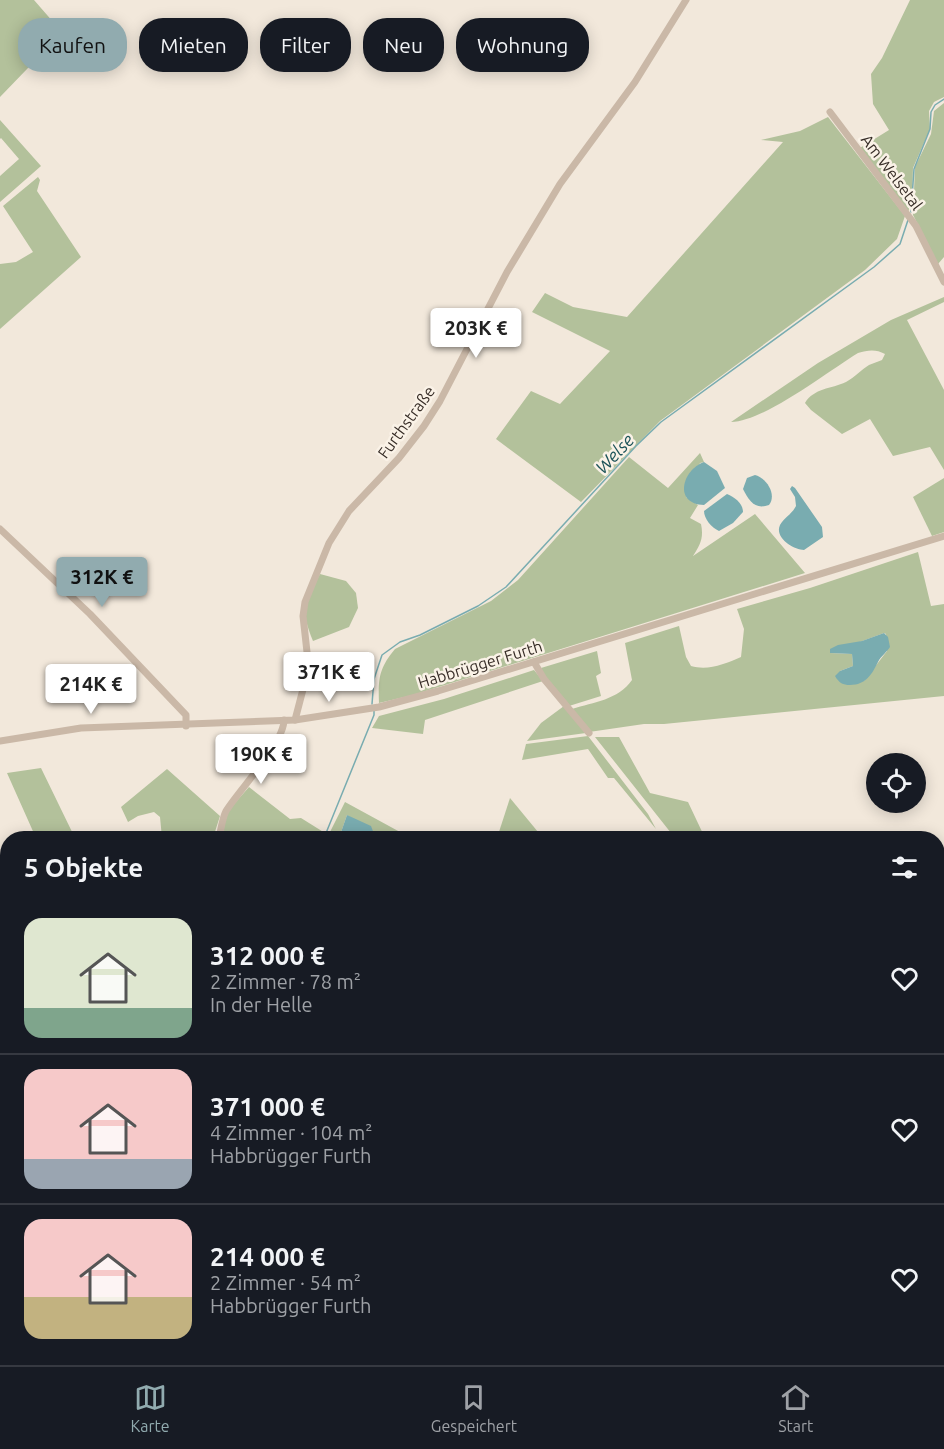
<!DOCTYPE html>
<html lang="de">
<head>
<meta charset="utf-8">
<style>
	body { margin:0; font-family:Ubuntu,sans-serif; background:#242831; color:#f1f3f6; height:100vh; display:flex; flex-direction:column; font-size:22px; white-space:nowrap }
	* { box-sizing:border-box; margin:0 }
	p { font-size:20px; color:#9ea1a6 }
	.icon { flex:none; width:33px; height:33px; fill:none; stroke:currentColor; stroke-width:2; stroke-linecap:round; stroke-linejoin:round }
	.map { position:relative; flex:1; overflow:hidden }
	.side { position:absolute; left:0px; top:831px; width:945px; height:534px; display:flex; flex-direction:column; background:#171b24; border-radius:24px 24px 0 0; box-shadow:0 3px 15px #0003 }
	.side>* { flex:none }
	.top-card { position:absolute; left:18px; top:18px; width:600px; height:54px; display:flex; gap:12px }
	.controls { position:absolute; left:866px; top:753px; display:grid; gap:12px }
	.controls a { display:grid; place-items:center; width:60px; height:60px; border-radius:50%; background:#171b24; box-shadow:0 3px 15px #0003; font-size:30px }
	.price { position:absolute; translate:-50% -51px; padding:0 14px; border-radius:6px; background:#fff; color:#222; font-size:20px; line-height:39px; filter:drop-shadow(0 2px 3px #0008) }
	.price::after { content:''; position:absolute; left:50%; top:36px; width:18px; height:14px; margin-left:-9px; background:inherit; clip-path:polygon(0 0,100% 0,50% 100%) }
	.price.selected { background:#91abaf; color:#111 }
	ul { padding:0; list-style:none }
	li { display:flex; align-items:center; gap:18px; height:150px; padding:0 24px }
	li+li { border-top:2px solid #363941 }
	li span { display:grid; place-items:center; flex:none; width:168px; height:120px; border-radius:18px; color:#555 }
	li>.icon { margin-inline-start:auto }
	span .icon { width:72px; height:72px; fill:#fffc; stroke-width:1 }
	li b { font-size:26px }
	h2 { display:flex; justify-content:space-between; align-items:center; height:72px; padding:0 24px; font-size:26px }
	.chip { padding:0 21px; border-radius:24px; background:#171b24; box-shadow:0 3px 15px #0003; font-size:21px; line-height:54px }
	.chip.selected { background:#91abaf; color:#111 }
	.dock { display:flex; justify-content:space-around; align-items:center; height:84px; border-top:2px solid #363941; background:#171b24; font-size:16px; color:#9ea1a6 }
	.dock a { display:grid; justify-items:center; gap:3px }
	.dock .selected { color:#91abaf }
	.map>svg:first-child { display:block }
</style>
</head>
<body>
<div class="map">
<svg width="944" height="1365" viewBox="0 0 944 1365">
	<rect width="100%" height="100%" fill="#f2e8db"/>
	<g fill="#b3c19b" fill-rule="evenodd">
		<path d="M 0,0 L 34,0 L 74,46 L 54,41 L 0,97 Z"/>
		<path d="M 910,0 L 944,0 L 944,97 L 934,102 L 929,111 L 930,129 L 913,168 L 912,197 L 908,213 L 860,148 L 889,130 L 873,104 L 871,74 L 882,58 Z"/>
		<path d="M 944,103 L 944,257 L 938,264 L 913,215 L 915,167 L 931,134 L 934,111 Z"/>
		<path d="M 828,117 L 905,216 L 897,239 L 865,270 L 660,421 L 581,502 L 496,439 L 531,391 L 560,404 L 610,351 L 532,312 L 545,293 L 573,307 L 627,317 L 783,142 L 761,140 L 800,131 Z"/>
		<path d="M 0,120 L 41,166 L 0,202 L 0,176 L 19,159 L 1,138 L 0,139 Z"/>
		<path d="M 38,177 L 40,180 L 37,191 L 81,257 L 0,329 L 0,264 L 16,262 L 33,252 L 3,206 Z"/>
		<path d="M 944,297 L 944,302 L 907,320 L 944,390 L 944,470 L 930,447 L 893,456 L 870,419 L 842,434 L 811,410 L 805,403 C 814,388 831,389 846,382 C 855,377 861,370 869,365 C 873,363 878,362 882,360 L 885,354 C 876,349 868,350 858,353 C 827,372 765,421 731,422 L 818,363 L 891,320 Z"/>
		<path d="M 700,453 L 704,462 L 700,463 L 686,497 L 698,505 L 690,518 L 701,524 C 704,538 700,545 693,556 L 755,514 L 805,573 L 413,695 L 379,703 C 378,679 379,668 395,649 L 491,601 L 518,580 L 629,457 L 668,488 Z"/>
		<path d="M 944,478 L 944,532 L 932,536 L 913,497 Z"/>
		<path d="M 918,552 L 931,606 L 944,604 L 944,696 L 664,724 L 644,724 L 589,732 L 572,709 C 594,702 618,700 632,680 L 625,643 L 679,626 L 686,657 L 691,666 C 708,671 725,664 741,657 L 744,629 L 737,609 L 810,588 ZM 884,633 L 886,634 L 887,651 L 864,681 L 840,671 L 853,666 L 852,654 L 830,653 Z"/>
		<path d="M 320,574 L 346,581 L 356,593 L 358,608 L 349,627 L 313,641 C 300,610 304,602 320,574 Z"/>
		<path d="M 597,651 L 601,673 L 596,676 L 601,696 L 569,706 L 545,677 L 541,668 Z"/>
		<path d="M 534,670 L 543,681 L 425,720 L 423,734 L 372,728 L 379,716 L 444,699 Z"/>
		<path d="M 564,706 L 586,733 L 527,741 L 541,723 Z"/>
		<path d="M 588,736 L 648,814 L 656,829 L 614,778 L 608,778 L 588,749 L 522,760 L 526,744 Z"/>
		<path d="M 595,737 L 619,737 L 650,793 L 688,802 L 705,838 L 675,838 Z"/>
		<path d="M 41,768 L 75,838 L 76,838 L 36,838 L 7,773 Z"/>
		<path d="M 167,769 L 220,816 L 213,838 L 162,838 L 160,817 L 154,812 L 138,816 L 128,822 L 121,807 Z"/>
		<path d="M 249,787 L 290,819 L 301,818 L 325,833 L 323,838 L 220,838 L 227,812 Z"/>
		<path d="M 510,798 L 543,838 L 497,838 Z"/>
		<path d="M 345,802 L 411,838 L 372,838 L 374,834 L 347,815 L 339,838 L 327,838 Z"/>
		<path d="M 7,1199 L 7,1255 L 0,1251 L 0,1207 Z"/>
		<path d="M 7,1288 L 8,1358 L 88,1358 L 74,1365 L 0,1365 L 0,1295 Z"/>
		<path d="M 944,1310 L 944,1347 L 938,1353 L 938,1315 Z"/>
		<path d="M 94,1358 L 275,1358 L 277,1365 L 82,1365 Z"/>
		<path d="M 884,1358 L 931,1358 L 922,1365 L 875,1365 Z"/>
	</g>
	<g fill="#79acb0">
		<path d="M 704,462 L 717,471 L 725,488 L 704,505 C 673,504 682,470 704,462 Z"/>
		<path d="M 755,475 C 767,478 777,495 769,505 C 755,510 749,501 743,489 L 747,478 Z"/>
		<path d="M 792,486 L 795,488 L 822,527 L 823,537 L 804,550 C 794,550 774,538 780,525 C 784,518 792,514 796,506 L 795,497 L 790,489 Z"/>
		<path d="M 727,494 C 735,497 743,504 743,512 L 733,523 L 719,531 C 712,528 704,519 704,511 Z"/>
		<path d="M 884,633 L 888,637 L 890,647 C 887,652 881,656 878,662 C 872,674 866,685 850,685 C 843,685 839,683 835,676 L 840,671 L 853,666 L 852,654 L 830,653 L 830,649 L 838,645 L 862,641 Z"/>
		<path d="M 347,815 L 371,826 L 374,834 L 372,838 L 339,838 Z"/>
	</g>
	<g fill="none" stroke-linecap="round" stroke-linejoin="round">
		<g stroke="#79acb0" stroke-width="1.5">
			<path d="M 911,212 L 914,169 L 930,129 L 931,112 L 935,105 L 944,99"/>
			<path d="M 372,704 L 374,679 L 382,655 L 400,642 L 420,635 L 478,606 L 506,587 L 636,446 L 661,422 L 874,267 L 900,244 L 908,220"/>
			<path d="M 324,838 L 374,715 L 374,711"/>
			<path d="M 76,1365 L 90,1358"/>
		</g>
		<path stroke="#948a81" stroke-width="38" d="M 936,1365 L 944,1358"/>
		<g stroke="#cab8a7" stroke-width="7">
			<path d="M 830,112 L 916,226 L 944,282"/>
			<path d="M 0,529 L 90,614 L 186,715 L 186,726"/>
			<path d="M 534,662 L 544,679 L 589,733"/>
			<path d="M 295,720 L 307,674 L 307,652 L 303,616 L 305,602 L 329,543 L 349,511 L 399,458 L 424,426 L 440,401 L 507,272 L 560,184 L 635,82 L 686,0"/>
			<path d="M 0,741 L 81,728 L 295,720 L 379,707 L 438,691 L 944,536"/>
			<path d="M 219,838 C 221,830 222,819 226,811 C 239,790 284,743 284,720"/>
			<path d="M 0,1204 L 8,1196"/>
		</g>
	</g>
	<g text-anchor="middle" stroke-width="5" stroke-linejoin="round" paint-order="stroke">
		<g font-size="16" fill="#372d27" stroke="#faf2e7">
			<text transform="translate(892 172) rotate(53)" y="6">Am Welsetal</text>
			<text transform="translate(406 422) rotate(-54)" y="6">Furthstraße</text>
			<text transform="translate(480 664) rotate(-17)" y="6">Habbrügger Furth</text>
		</g>
		<g font-size="18" font-style="italic" fill="#1c5359" stroke="#faf2e7">
			<text transform="translate(615 454) rotate(-47)" y="6">Welse</text>
		</g>
	</g>
</svg>
<div class="controls">
<a><svg class="icon" aria-label="locate" viewBox="0 0 24 24"><circle cx="12" cy="12" r="6"/><path d="M12 2v4M12 18v4M2 12h4M18 12h4"/></svg></a>
</div>
<b class="price" style="left:476px;top:359px">203K €</b>
<b class="price selected" style="left:102px;top:608px">312K €</b>
<b class="price" style="left:329px;top:703px">371K €</b>
<b class="price" style="left:91px;top:715px">214K €</b>
<b class="price" style="left:261px;top:785px">190K €</b>
<div class="top-card">
<a class="chip selected">Kaufen</a>
<a class="chip">Mieten</a>
<a class="chip">Filter</a>
<a class="chip">Neu</a>
<a class="chip">Wohnung</a>
</div>
<section class="side">
<h2>5 Objekte<svg class="icon" aria-label="filters" viewBox="0 0 24 24"><path d="M4 7h16M4 17h16"/><circle cx="9" cy="7" r="2"/><circle cx="15" cy="17" r="2"/></svg></h2>
<ul>
<li><span style="background:linear-gradient(#dfe7d0 75%,#7fa58c 0)"><svg class="icon" aria-label="home" viewBox="0 0 24 24"><path d="M3 11l9-7 9 7M6 9v11h12V9"/></svg></span><div><b>312 000 €</b><p>2 Zimmer · 78 m²</p><p>In der Helle</p></div><svg class="icon" aria-label="heart" viewBox="0 0 24 24"><path d="M12 20l-8-8c-3-5 5-10 8-4 3-6 11-1 8 4z"/></svg></li>
<li><span style="background:linear-gradient(#f6c9c9 75%,#9aa5b1 0)"><svg class="icon" aria-label="home" viewBox="0 0 24 24"><path d="M3 11l9-7 9 7M6 9v11h12V9"/></svg></span><div><b>371 000 €</b><p>4 Zimmer · 104 m²</p><p>Habbrügger Furth</p></div><svg class="icon" aria-label="heart" viewBox="0 0 24 24"><path d="M12 20l-8-8c-3-5 5-10 8-4 3-6 11-1 8 4z"/></svg></li>
<li><span style="background:linear-gradient(#f6c9c9 65%,#c2b280 0)"><svg class="icon" aria-label="home" viewBox="0 0 24 24"><path d="M3 11l9-7 9 7M6 9v11h12V9"/></svg></span><div><b>214 000 €</b><p>2 Zimmer · 54 m²</p><p>Habbrügger Furth</p></div><svg class="icon" aria-label="heart" viewBox="0 0 24 24"><path d="M12 20l-8-8c-3-5 5-10 8-4 3-6 11-1 8 4z"/></svg></li>
</ul>
</section>
</div>
<nav class="dock">
<a class="selected"><svg class="icon" aria-label="map" viewBox="0 0 24 24"><path d="M3 6l6-2 6 2 6-2v14l-6 2-6-2-6 2zM9 4v14M15 6v14"/></svg>Karte</a>
<a><svg class="icon" aria-label="saved" viewBox="0 0 24 24"><path d="M7 4h10v16l-5-4-5 4z"/></svg>Gespeichert</a>
<a><svg class="icon" aria-label="home" viewBox="0 0 24 24"><path d="M3 11l9-7 9 7M6 9v11h12V9"/></svg>Start</a>
</nav>
</body>
</html>
